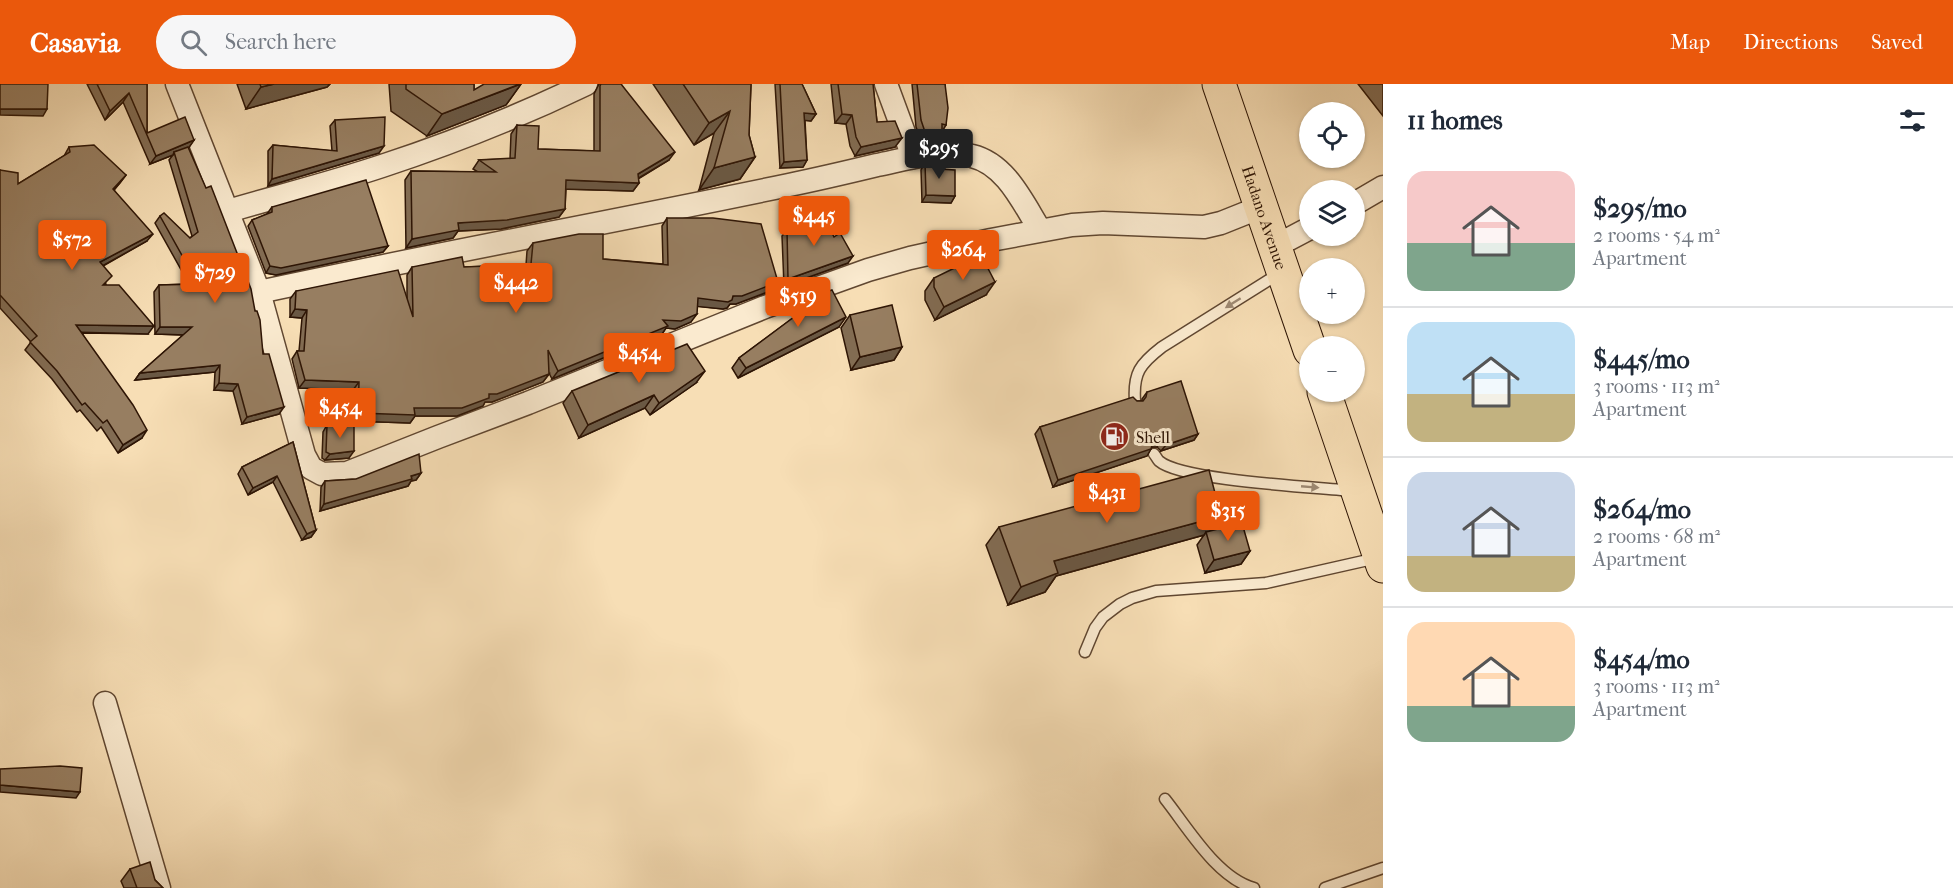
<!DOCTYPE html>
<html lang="en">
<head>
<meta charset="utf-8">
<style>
	body { margin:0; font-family:"IM FELL French Canon",serif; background:#f6f6f7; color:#1f2937; height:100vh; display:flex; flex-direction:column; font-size:22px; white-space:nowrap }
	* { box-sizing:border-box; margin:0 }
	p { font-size:20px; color:#747a83 }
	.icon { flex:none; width:33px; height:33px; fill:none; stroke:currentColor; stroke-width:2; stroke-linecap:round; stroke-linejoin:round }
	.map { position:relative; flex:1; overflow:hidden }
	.panel { display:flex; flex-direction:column; background:#fff; width:570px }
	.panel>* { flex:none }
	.fabs { position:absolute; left:1299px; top:18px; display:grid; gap:12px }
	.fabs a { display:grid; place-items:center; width:66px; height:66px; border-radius:50%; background:#fff; box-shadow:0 2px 4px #0004; font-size:30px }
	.price { position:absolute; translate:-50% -51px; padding:0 14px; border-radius:6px; background:#ea580c; color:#fff; font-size:20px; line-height:39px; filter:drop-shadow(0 2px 3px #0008) }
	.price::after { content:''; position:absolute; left:50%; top:36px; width:18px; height:14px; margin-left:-9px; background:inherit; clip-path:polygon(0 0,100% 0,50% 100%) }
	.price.selected { background:#222; color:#fff }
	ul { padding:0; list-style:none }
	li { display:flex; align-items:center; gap:18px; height:150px; padding:0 24px }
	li+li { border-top:2px solid #e0e1e3 }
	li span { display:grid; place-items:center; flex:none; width:168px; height:120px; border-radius:18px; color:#555 }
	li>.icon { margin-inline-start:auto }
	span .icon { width:72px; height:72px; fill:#fffc; stroke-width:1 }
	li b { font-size:26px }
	h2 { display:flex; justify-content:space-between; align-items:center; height:72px; padding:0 24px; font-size:26px }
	header { display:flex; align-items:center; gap:36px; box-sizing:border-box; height:84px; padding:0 30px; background:#ea580c; color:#fff }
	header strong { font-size:28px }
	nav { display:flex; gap:33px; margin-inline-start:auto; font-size:21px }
	.search { width:420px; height:54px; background:#f6f6f7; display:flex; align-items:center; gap:15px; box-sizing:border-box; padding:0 21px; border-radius:33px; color:#747a83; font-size:22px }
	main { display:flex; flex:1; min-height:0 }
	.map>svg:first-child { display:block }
</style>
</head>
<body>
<header>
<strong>Casavia</strong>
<div class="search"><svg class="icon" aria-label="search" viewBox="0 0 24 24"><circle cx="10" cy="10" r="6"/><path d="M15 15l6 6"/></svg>Search here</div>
<nav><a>Map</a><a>Directions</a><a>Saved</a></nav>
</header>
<main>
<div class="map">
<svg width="1383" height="804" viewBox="0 0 1383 804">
	<rect width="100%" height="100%" fill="#f7deb5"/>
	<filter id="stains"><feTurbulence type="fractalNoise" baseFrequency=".00333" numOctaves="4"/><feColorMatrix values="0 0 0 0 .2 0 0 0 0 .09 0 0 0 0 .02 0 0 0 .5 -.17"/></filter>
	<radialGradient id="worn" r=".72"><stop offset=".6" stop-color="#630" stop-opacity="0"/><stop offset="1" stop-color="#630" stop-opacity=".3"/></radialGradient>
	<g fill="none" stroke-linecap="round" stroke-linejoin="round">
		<defs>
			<g id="lane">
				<path d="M 1135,317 C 1133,289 1140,280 1162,263 L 1280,189"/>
				<path d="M 1154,370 C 1156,372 1157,375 1159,377 C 1182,397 1317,403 1353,407"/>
				<path d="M 1085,568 L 1095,544 L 1103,533 L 1120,520 L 1132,514 L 1156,507 L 1266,499 L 1377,474"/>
				<path d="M 1165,715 C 1188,744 1217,794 1254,804"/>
				<path d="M 1325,804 L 1383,784"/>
			</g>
			<g id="street">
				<path d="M 177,0 L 259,208 L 304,371 L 311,384 L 322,390 L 347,389 L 438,353 L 528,319 L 765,223 L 868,186 L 910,174 L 991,156 L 1072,141 L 1103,139 L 1204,143 L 1221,139 L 1261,123"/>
				<path d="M 886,0 L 913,73"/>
				<path d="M 1354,120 L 1383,103"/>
				<path d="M 228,127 C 279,112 331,99 382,82 C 452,59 520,32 586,0"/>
				<path d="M 1274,163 L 1310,144"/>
				<path d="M 259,208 C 435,170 612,138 789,101 C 818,95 848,88 877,81 C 907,75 942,64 972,72 C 1006,80 1023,119 1040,146"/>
				<path d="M 105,619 L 159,804"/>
			</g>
			<g id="primary">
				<path id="s1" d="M 1219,0 L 1310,266"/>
				<path d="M 1324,308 L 1383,482"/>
			</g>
		</defs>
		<use href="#lane" stroke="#604731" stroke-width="13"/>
		<use href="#street" stroke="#604731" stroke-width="25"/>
		<use href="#primary" stroke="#2e1505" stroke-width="35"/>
		<use href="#lane" stroke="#faeacf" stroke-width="10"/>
		<use href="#street" stroke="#faeacf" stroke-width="22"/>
		<use href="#primary" stroke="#f7deb5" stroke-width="33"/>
	</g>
	<g fill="#826c53" stroke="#2e1505" stroke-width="1.5">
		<path d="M 87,0 L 147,0 L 147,49 L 194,56 L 188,64 L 255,227 L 263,270 L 279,330 L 242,340 L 233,307 L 214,306 L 215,288 L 135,296 L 140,289 L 183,251 L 155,250 L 154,208 L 159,201 L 189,200 L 155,139 L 160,132 L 190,154 L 192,152 L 169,76 L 173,71 L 150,80 L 123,18 L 105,36 Z"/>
		<path d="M 237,0 L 330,0 L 327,3 L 246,25 Z"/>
		<path d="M 389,0 L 474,0 L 474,6 L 521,0 L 506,21 L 427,52 L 391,27 Z"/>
		<path d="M 599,0 L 621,0 L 669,76 L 638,95 L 639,99 L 633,107 L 566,105 L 565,125 L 559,133 L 501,145 L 458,147 L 453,154 L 406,164 L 405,96 L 411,87 L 478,88 L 473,85 L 479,76 L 510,75 L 511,50 L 517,41 L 538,65 L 594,67 L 594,10 Z"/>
		<path d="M 653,0 L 751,0 L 749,51 L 755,73 L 740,95 L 699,106 L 714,49 L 694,61 Z"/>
		<path d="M 775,0 L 802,0 L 816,30 L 811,37 L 805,36 L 807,76 L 803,83 L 780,84 Z"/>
		<path d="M 831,0 L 874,0 L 873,1 L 877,38 L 895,63 L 855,72 L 850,62 L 846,40 L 835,39 Z"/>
		<path d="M 912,0 L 945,0 L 946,41 L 937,56 L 922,58 L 916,43 Z"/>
		<path d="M 1358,0 L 1383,0 L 1383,32 Z"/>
		<path d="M 335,36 L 379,69 L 268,102 L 268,67 L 273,61 L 332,67 L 330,42 Z"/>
		<path d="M 69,63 L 126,91 L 114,106 L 147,157 L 103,182 L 106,201 L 148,250 L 82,249 L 142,354 L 118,369 L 101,343 L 97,347 L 80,326 L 77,328 L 52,295 L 25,266 L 31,258 L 0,224 L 0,86 L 18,100 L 64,72 Z"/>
		<path d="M 925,79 L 940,85 L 955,112 L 951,119 L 922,118 L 921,86 Z"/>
		<path d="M 272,123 L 388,162 L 383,168 L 276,191 L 266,189 L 248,142 L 252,136 L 267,130 Z"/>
		<path d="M 800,133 L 834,153 L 848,179 L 784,202 L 782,152 L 787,146 L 799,147 L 795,140 Z"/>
		<path d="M 667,134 L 773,206 L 736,220 L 730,220 L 727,224 L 723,225 L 697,222 L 691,238 L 675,245 L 666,244 L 662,250 L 552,295 L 548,287 L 549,290 L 543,298 L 492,318 L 485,318 L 483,322 L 457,332 L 415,332 L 410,339 L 352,337 L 353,306 L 299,304 L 292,275 L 297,267 L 299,267 L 302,234 L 290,233 L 290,215 L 296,207 L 407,215 L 407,191 L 412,183 L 464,183 L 526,181 L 527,167 L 533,159 L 603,175 L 663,180 L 662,142 Z"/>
		<path d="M 934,194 L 986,211 L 935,236 L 925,216 L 925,207 Z"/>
		<path d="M 808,214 L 839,243 L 738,294 L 732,284 L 739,274 L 805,225 L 801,224 Z"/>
		<path d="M 850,231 L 902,263 L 894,276 L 851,286 L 841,244 Z"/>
		<path d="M 696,299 L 650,331 L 645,324 L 579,354 L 563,319 L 572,307 Z"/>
		<path d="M 1147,308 L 1198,350 L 1194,356 L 1161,367 L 1157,363 L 1152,363 L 1147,372 L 1053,403 L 1035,350 L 1040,343 L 1137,317 L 1142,317 L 1142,315 Z"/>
		<path d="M 327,341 L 349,374 L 325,376 L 322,374 L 323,348 Z"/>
		<path d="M 293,358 L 316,446 L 311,453 L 302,456 L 273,398 L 248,411 L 238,390 L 242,383 Z"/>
		<path d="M 421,389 L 416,396 L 411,397 L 408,402 L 320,427 L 321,403 L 325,397 L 356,395 Z"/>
		<path d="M 999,443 L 1210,447 L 1250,467 L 1241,480 L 1205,489 L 1197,461 L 1204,451 L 1056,492 L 1045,508 L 1008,521 L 986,461 Z"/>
		<path d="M 130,785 L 155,796 L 163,804 L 124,804 L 121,797 Z"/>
	</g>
	<g fill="#6a5844" stroke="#2e1505" stroke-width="1.5">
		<path d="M 274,0 L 330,0 L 327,3 L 246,25 L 261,3 Z"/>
		<path d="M 521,0 L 506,21 L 427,52 L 442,30 Z"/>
		<path d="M 129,9 L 123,18 L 105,36 L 110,27 Z"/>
		<path d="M 0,25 L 47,25 L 43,32 L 0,31 Z"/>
		<path d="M 730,27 L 714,49 L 694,61 L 709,39 Z"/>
		<path d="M 804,29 L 816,30 L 811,37 L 800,36 Z"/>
		<path d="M 842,30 L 852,31 L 846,40 L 835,39 Z"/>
		<path d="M 942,50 L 937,56 L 922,58 L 926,51 Z"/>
		<path d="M 902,54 L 895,63 L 855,72 L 861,63 Z"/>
		<path d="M 194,56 L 188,65 L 174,68 L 173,71 L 150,80 L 156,72 Z"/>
		<path d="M 384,62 L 379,69 L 268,102 L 272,95 Z"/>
		<path d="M 675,68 L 669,76 L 632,98 L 638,90 Z"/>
		<path d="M 755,73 L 740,95 L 699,106 L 714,84 Z"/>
		<path d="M 807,76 L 803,83 L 780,84 L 784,78 Z"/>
		<path d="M 126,91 L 120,99 L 108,113 L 113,105 Z"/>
		<path d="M 566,96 L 639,99 L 633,107 L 560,105 Z"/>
		<path d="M 926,111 L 955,112 L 951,119 L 922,118 Z"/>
		<path d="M 565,125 L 559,133 L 501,145 L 458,147 L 453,154 L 406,164 L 412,155 L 458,139 Z"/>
		<path d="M 153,150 L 147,157 L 95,186 L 100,178 Z"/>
		<path d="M 388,162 L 383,168 L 276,191 L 266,189 L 270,182 Z"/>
		<path d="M 853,172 L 848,179 L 784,202 L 788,195 Z"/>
		<path d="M 778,198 L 773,206 L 736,220 L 730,220 L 727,224 L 723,225 L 692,222 L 698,214 L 733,212 Z"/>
		<path d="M 995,198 L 986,211 L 935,236 L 944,223 Z"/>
		<path d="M 808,214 L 818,215 L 811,225 L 801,224 Z"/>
		<path d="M 295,225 L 307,226 L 302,234 L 290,233 Z"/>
		<path d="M 697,230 L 691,238 L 675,245 L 666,244 L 662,250 L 552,295 L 558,287 L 663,236 Z"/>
		<path d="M 846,233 L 839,243 L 738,294 L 746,284 Z"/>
		<path d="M 76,241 L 154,242 L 148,250 L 71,248 Z"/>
		<path d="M 160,243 L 192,243 L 186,251 L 155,250 Z"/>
		<path d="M 902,263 L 894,276 L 851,286 L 860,273 Z"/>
		<path d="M 220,281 L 215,288 L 135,296 L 140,289 Z"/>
		<path d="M 705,287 L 696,299 L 650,331 L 659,319 Z"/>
		<path d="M 549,290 L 543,298 L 492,318 L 485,318 L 483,322 L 457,332 L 415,332 L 410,339 L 352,337 L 358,329 L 489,310 Z"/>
		<path d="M 305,296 L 359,298 L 353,306 L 299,304 Z"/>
		<path d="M 219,299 L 238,300 L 233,307 L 214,306 Z"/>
		<path d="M 654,311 L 645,324 L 579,354 L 588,341 Z"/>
		<path d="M 284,323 L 279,330 L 242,340 L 247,333 Z"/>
		<path d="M 147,346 L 142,354 L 118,369 L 123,361 Z"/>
		<path d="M 1198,350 L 1194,356 L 1161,367 L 1166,361 Z"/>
		<path d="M 1156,356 L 1161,357 L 1157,363 L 1152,363 L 1151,365 L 1147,372 L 1053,403 L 1058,396 L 1152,361 Z"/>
		<path d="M 354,367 L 349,374 L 325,376 L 330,370 Z"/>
		<path d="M 421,389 L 416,396 L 411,397 L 408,402 L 320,427 L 324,420 Z"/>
		<path d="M 277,392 L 273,398 L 248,411 L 253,404 Z"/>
		<path d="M 1221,432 L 1208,450 L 1206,448 L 1204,451 L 1056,492 L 1045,508 L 1008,521 L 1021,503 L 1054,477 Z"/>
		<path d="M 316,446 L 311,453 L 302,456 L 307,450 Z"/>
		<path d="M 1250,467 L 1241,480 L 1205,489 L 1214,476 Z"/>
		<path d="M 0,701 L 80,708 L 76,714 L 0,708 Z"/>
	</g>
	<g fill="#977e61" stroke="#2e1505" stroke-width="1.5">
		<path d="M 0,0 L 48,0 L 47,25 L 0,25 Z"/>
		<path d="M 97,0 L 147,0 L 147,49 L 185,33 L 194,56 L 156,72 L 129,9 L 110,27 Z"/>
		<path d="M 260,0 L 274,0 L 261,3 Z"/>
		<path d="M 406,0 L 474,0 L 474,6 L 484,0 L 520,0 L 442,30 L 406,5 Z"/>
		<path d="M 601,0 L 621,0 L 675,68 L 638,90 L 639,99 L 566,96 L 565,125 L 507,136 L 458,139 L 459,146 L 412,155 L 411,87 L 496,88 L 479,76 L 515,74 L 517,41 L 539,42 L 538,65 L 600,67 L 600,2 Z"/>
		<path d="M 683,0 L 751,0 L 749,51 L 755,73 L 714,84 L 730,27 L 709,39 Z"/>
		<path d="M 780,0 L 802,0 L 816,30 L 804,29 L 807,76 L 784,78 Z"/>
		<path d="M 838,0 L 873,0 L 877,38 L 895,37 L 902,54 L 861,63 L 856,53 L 852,31 L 842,30 Z"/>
		<path d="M 917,0 L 945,0 L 948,24 L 946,41 L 942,40 L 942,50 L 926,51 L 921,36 Z"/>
		<path d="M 385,33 L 384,62 L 272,95 L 273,61 L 337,67 L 335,36 Z"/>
		<path d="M 94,61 L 126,91 L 113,105 L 153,150 L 100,178 L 112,192 L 103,201 L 119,201 L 154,242 L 76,241 L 133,321 L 147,346 L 123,361 L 107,336 L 103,339 L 85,319 L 82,321 L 57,287 L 30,258 L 37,252 L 0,211 L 0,86 L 18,89 L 18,100 L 70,68 L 69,63 Z"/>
		<path d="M 188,63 L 206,104 L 211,102 L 251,205 L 255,227 L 257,227 L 260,236 L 263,270 L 269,270 L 284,323 L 247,333 L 238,300 L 219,299 L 220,281 L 140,289 L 192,243 L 160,243 L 159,201 L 198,200 L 160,132 L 164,129 L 190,154 L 198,148 L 174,68 Z"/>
		<path d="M 940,77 L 940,85 L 955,86 L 955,112 L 926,111 L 925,79 Z"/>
		<path d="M 366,96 L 388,162 L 281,184 L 270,182 L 252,136 L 272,128 L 272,123 Z"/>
		<path d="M 800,133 L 824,133 L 834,153 L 840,149 L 853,172 L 788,195 L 787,146 L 807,149 Z"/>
		<path d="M 667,134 L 713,134 L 761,140 L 778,198 L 742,212 L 733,212 L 732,216 L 728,218 L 698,214 L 697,230 L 681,237 L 663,236 L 668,242 L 558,287 L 548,266 L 549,290 L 497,310 L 489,310 L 489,314 L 462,324 L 414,324 L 415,331 L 358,329 L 359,298 L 305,296 L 297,267 L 304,267 L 307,226 L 295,225 L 296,207 L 398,186 L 413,233 L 412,183 L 462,173 L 464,183 L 531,180 L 533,159 L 579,150 L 603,150 L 603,175 L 668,181 Z"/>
		<path d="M 981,171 L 995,198 L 944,223 L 934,203 L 934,194 Z"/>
		<path d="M 832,206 L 846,233 L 746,284 L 739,274 L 818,215 L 808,214 Z"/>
		<path d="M 892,221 L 902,263 L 860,273 L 850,231 Z"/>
		<path d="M 687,260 L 705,287 L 659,319 L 654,311 L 588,341 L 572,307 Z"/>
		<path d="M 1181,297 L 1198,350 L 1166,361 L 1161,357 L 1156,356 L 1152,361 L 1151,365 L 1058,396 L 1040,343 L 1133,313 L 1137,317 L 1143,317 L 1146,313 L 1147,308 Z"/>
		<path d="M 327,341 L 354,342 L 354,367 L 330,370 L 326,368 Z"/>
		<path d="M 293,358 L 316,446 L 307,450 L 277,392 L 253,404 L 242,383 Z"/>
		<path d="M 419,370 L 421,389 L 411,392 L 412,395 L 324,420 L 325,397 L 356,395 Z"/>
		<path d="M 1209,386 L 1221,432 L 1054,477 L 1058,489 L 1021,503 L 999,443 Z"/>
		<path d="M 1242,439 L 1250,467 L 1214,476 L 1206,448 Z"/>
		<path d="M 60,682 L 82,684 L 80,708 L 0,701 L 0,685 Z"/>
		<path d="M 150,778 L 155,796 L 163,804 L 137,804 L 130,785 Z"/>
	</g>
	<defs><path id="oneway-solid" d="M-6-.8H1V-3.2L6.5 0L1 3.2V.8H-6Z" transform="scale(1.5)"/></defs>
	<g fill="#9e8a74">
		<use href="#oneway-solid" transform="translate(1233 219) rotate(148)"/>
		<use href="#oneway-solid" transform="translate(1310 403) rotate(5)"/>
	</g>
	<defs>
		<symbol id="fuel-disc" viewBox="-11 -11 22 22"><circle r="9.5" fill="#8f2418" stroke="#faeacf"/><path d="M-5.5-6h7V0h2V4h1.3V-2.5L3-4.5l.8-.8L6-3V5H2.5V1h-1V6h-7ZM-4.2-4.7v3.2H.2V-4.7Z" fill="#fff"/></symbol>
	</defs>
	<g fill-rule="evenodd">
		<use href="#fuel-disc" x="1098" y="336" width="33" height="33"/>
	</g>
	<g text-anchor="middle" stroke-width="6" stroke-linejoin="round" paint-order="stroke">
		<g font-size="16" fill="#2e1505" stroke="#faeacf">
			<text dy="6" stroke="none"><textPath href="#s1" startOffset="141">Hadano Avenue</textPath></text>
		</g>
		<g font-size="16" fill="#2e1505" stroke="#faeacf" text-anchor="start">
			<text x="1136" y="359">Shell</text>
		</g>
	</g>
	<rect width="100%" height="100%" filter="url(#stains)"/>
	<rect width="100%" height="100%" fill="url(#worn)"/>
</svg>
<div class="fabs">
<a><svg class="icon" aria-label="locate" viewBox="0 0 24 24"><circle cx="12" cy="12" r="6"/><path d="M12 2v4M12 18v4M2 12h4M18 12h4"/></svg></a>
<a><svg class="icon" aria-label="layers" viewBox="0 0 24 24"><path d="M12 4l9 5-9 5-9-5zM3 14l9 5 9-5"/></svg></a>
<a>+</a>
<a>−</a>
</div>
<b class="price selected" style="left:939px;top:96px">$295</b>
<b class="price" style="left:814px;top:163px">$445</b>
<b class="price" style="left:72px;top:187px">$572</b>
<b class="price" style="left:963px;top:197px">$264</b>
<b class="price" style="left:215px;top:220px">$729</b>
<b class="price" style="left:516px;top:230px">$442</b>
<b class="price" style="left:798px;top:244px">$519</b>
<b class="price" style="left:639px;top:300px">$454</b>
<b class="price" style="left:340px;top:355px">$454</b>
<b class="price" style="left:1107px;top:440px">$431</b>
<b class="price" style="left:1228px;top:458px">$315</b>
</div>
<section class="panel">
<h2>11 homes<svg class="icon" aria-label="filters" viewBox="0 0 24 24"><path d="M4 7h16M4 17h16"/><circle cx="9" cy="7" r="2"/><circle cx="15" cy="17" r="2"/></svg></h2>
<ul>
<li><span style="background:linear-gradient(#f6c9c9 60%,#7fa58c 0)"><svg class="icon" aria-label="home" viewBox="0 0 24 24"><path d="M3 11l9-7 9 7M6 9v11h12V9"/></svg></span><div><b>$295/mo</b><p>2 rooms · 54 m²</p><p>Apartment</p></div></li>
<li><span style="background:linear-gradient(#bfe0f5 60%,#c2b280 0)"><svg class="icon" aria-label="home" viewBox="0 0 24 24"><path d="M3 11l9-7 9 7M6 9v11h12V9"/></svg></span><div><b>$445/mo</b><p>3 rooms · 113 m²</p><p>Apartment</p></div></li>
<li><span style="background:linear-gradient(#c9d6e8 70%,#c2b280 0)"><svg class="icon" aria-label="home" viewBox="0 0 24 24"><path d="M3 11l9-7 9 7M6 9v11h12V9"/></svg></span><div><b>$264/mo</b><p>2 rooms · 68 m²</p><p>Apartment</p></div></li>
<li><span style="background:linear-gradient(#ffd9b3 70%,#7fa58c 0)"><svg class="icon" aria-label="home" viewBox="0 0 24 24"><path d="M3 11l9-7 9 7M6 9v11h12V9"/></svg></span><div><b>$454/mo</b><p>3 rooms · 113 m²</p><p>Apartment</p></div></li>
</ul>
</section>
</main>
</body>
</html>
